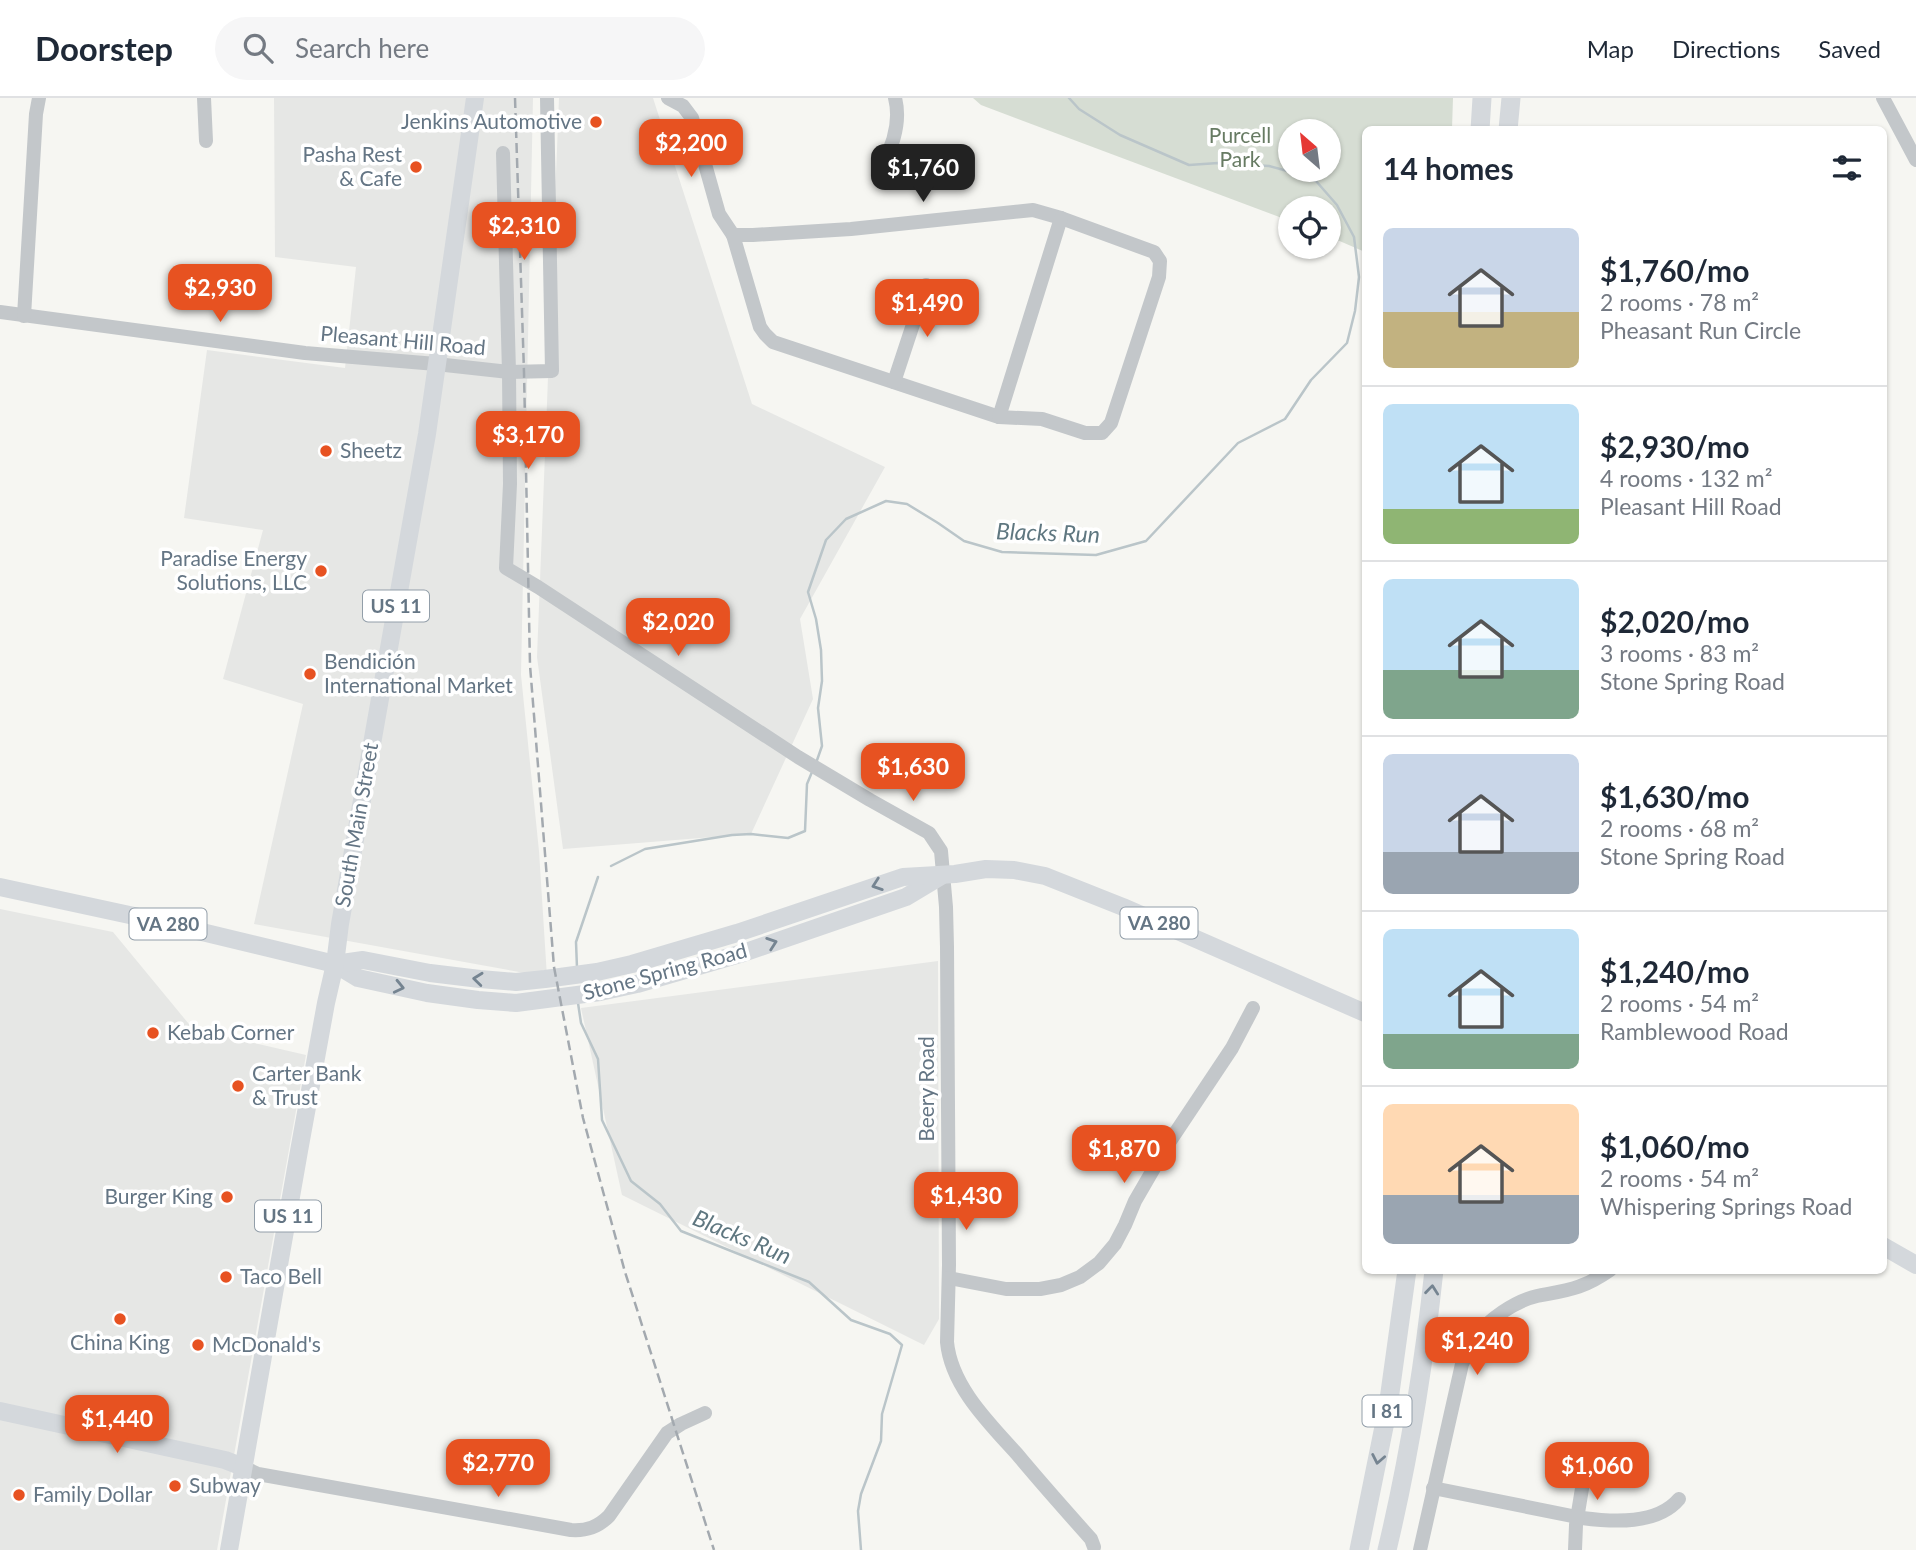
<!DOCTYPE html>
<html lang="en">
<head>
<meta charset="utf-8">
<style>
	body { margin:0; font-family:Lato,sans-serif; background:#f6f6f7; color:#1f2937; height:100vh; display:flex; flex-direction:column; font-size:26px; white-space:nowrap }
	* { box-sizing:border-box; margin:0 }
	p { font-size:23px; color:#747a83 }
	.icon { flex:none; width:38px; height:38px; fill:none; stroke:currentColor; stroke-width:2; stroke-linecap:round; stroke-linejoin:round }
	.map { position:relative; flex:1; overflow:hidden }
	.side { position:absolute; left:1362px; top:28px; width:525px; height:1148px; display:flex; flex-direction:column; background:#fff; border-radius:10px; box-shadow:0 2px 5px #0004 }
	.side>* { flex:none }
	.needle { width:46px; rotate:332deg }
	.controls { position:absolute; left:1278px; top:21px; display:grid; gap:14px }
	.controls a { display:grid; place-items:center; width:63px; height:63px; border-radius:50%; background:#fff; box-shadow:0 2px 5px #0004; font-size:35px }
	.price { position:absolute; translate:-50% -60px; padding:0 16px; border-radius:14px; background:#e75221; color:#fff; font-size:23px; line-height:46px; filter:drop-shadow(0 2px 4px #0008) }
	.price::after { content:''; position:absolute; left:50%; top:42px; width:21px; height:16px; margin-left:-10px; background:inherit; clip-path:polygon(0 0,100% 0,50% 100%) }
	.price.on { background:#222; color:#fff }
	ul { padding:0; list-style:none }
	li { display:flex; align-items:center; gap:21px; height:175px; padding:0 21px }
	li+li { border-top:2px solid #e0e1e3 }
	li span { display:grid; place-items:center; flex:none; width:196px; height:140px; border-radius:10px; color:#555 }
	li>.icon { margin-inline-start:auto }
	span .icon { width:84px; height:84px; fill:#fffc; stroke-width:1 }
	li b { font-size:30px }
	h2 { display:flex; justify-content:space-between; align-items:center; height:84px; padding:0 21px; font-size:30px }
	header { display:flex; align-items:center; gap:42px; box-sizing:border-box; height:98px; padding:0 35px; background:#fff; border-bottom:2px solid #e0e1e3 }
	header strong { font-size:33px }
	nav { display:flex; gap:38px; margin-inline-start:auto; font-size:24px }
	.search { width:490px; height:63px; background:#f6f6f7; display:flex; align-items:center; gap:18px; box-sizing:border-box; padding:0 24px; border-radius:38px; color:#747a83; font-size:26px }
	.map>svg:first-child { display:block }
</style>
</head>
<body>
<header>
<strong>Doorstep</strong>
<div class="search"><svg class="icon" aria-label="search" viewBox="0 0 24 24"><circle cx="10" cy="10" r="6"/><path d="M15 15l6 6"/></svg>Search here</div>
<nav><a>Map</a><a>Directions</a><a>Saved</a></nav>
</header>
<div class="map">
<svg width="1916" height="1452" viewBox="0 0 1916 1452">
	<rect width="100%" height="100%" fill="#f6f6f2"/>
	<g fill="#e6e7e5">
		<path d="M 274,0 L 533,0 L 521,577 L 539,753 L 547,879 L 254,826 L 303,606 L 223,581 L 263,432 L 184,420 L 207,252 L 345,270 L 356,169 L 275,159 Z"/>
		<path d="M 559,0 L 653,0 L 752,306 L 885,369 L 800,521 L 813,601 L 751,736 L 563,751 L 537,559 Z"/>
		<path d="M 0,811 L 113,834 L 193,931 L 306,957 L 217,1452 L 0,1452 Z"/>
		<path d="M 938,863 L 939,1221 L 924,1247 L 622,1097 L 581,910 Z"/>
	</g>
	<path fill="#d6ddd3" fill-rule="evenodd" d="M 973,0 L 1453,0 L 1452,31 L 1365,32 L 1365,154 L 1328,138 L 1328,110 L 1290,110 L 1290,123 L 981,7 ZM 1290,33 L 1328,33 L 1328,72 L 1290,72 Z"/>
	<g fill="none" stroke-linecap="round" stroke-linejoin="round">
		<g stroke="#bac5c9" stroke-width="2.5">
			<path d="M 816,665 L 822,648 L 818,610 L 822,583 L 821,552 L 816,521 L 808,494 L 826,442 L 846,421 L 886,403 L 907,406 L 938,425 L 964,443 L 1002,454 L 1096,457 L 1146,443 L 1238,345 L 1285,321 L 1311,282 L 1347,245 L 1355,213 L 1359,179 L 1354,139 L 1337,107 L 1316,83 L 1291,74 L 1269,68 L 1218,65 L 1189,67 L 1120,37 L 1079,11 L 1069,0"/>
			<path d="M 611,768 L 645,751 L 732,737 L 751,736 L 788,740 L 805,733 L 807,686 L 812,674"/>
			<path d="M 577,870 L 576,844 L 598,779"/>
			<path d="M 578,905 L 581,925 L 598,961 L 602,1022 L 631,1083 L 660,1106 L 681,1133 L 809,1184 L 851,1222 L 890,1236 L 902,1247 L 882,1316 L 881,1343 L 861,1396 L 858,1413 L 861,1452"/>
		</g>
		<g stroke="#c3c7ca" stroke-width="14">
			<path d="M 204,0 L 206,43"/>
			<path d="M 668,0 L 683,8 L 692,20 L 719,116 L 733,137"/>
			<path d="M 1883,0 L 1916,62"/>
			<path d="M 503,55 L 509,274 L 510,386 L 506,470 L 538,489 L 798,659 L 870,702 L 929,735 L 941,753 L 946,809 L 947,849 L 949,1167 L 947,1244 C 951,1288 989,1325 1017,1356 C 1041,1385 1066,1413 1091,1441 L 1094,1449"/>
			<path d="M 883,66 C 894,45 901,23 895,0"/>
			<path d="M 1033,112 L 1061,120 L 1154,154 L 1160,163 L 1159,179 L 1111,325 L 1102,335 L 1085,335 L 1042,321 L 999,319 L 773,244 L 765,236 L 760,229 L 733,137 L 753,137 L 851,131 Z"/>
			<path d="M 0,214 L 305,255 L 436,266 L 509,274 L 552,273 L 547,0"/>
			<path d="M 24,218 L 36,16 L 39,0"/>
			<path d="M 894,284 L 926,187"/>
			<path d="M 999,319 L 1061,120"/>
			<path d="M 949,1180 L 1006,1191 L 1040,1191 L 1061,1187 L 1080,1179 L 1099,1165 L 1115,1146 L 1125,1127 L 1135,1103 L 1168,1046 L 1232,950 L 1253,910"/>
			<path d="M 243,1369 L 258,1376 L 571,1432 C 587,1433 598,1429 609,1418 L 667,1335 L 681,1326 L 705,1315"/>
			<path d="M 1433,1390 L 1582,1420 C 1613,1424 1657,1427 1679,1401"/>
			<path d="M 1420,1452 L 1462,1266 C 1466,1258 1469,1249 1474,1241 C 1487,1222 1515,1203 1537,1198 C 1568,1192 1583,1191 1610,1172"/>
			<path d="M 1575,1452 L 1576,1427 L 1588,1354"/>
		</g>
		<g stroke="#d4d8dc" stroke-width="18">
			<path d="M 0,789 L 148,821 L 335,866 L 358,880 L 427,895 L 478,902 L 516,905 L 600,894 L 637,886 L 743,855 L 906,799 L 941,778"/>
			<path d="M 335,866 L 363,862 L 430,875 L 480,881 L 516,884 L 545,881 L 597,874 L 632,866 L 737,835 L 903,779 L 955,776 L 986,771 L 1014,772 L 1045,778 L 1123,809 L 1365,915"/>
			<path d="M 1883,1148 L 1916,1167"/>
			<path d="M 0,1313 L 225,1362 L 243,1369"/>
			<path d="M 229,1452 L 299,1053 L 326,905 L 335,866 L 340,826 L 427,336 L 475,0"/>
		</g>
		<g stroke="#d4d8dc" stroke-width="19">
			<path d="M 1480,32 L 1482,0"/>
			<path d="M 1508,32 L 1511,0"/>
			<path d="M 1359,1452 L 1388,1309 L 1407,1172"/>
			<path d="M 1387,1452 C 1409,1360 1424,1266 1434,1172"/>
		</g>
		<path stroke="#a3a9af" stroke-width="2.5" stroke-dasharray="10 5" stroke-linecap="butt" d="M 515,0 L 524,274 L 530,567 L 554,869 L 583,1020 L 625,1174 L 714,1452"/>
	</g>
	<defs><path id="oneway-chevron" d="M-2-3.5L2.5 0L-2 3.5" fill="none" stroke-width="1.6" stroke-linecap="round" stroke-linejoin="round" transform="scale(1.75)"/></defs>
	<g stroke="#758491">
		<use href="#oneway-chevron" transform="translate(877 787) rotate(161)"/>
		<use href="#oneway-chevron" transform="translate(772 845) rotate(-19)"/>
		<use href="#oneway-chevron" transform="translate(478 881) rotate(-174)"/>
		<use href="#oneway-chevron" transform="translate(399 889) rotate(13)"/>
		<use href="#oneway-chevron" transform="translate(1432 1192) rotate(-84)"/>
		<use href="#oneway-chevron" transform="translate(1378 1361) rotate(101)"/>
	</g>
	<g fill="#e75221" stroke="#fff" stroke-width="2.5">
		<circle cx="596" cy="24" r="7"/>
		<circle cx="416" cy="69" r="7"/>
		<circle cx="326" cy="353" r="7"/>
		<circle cx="321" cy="473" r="7"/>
		<circle cx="310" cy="576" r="7"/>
		<circle cx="153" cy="935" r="7"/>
		<circle cx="238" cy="988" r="7"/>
		<circle cx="227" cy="1099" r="7"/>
		<circle cx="226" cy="1179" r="7"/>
		<circle cx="120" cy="1221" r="7"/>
		<circle cx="198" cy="1247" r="7"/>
		<circle cx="175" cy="1388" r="7"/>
		<circle cx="19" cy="1397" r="7"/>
	</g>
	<g text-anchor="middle" stroke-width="7" stroke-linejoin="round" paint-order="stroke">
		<g fill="#fff" stroke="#929ea9" stroke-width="2">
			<rect x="363" y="492.5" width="66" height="31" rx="5"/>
			<rect x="1120.5" y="809.5" width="77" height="31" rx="5"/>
			<rect x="129.5" y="810.5" width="77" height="31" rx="5"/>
			<rect x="255" y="1102.5" width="66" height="31" rx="5"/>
			<rect x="1362.5" y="1297.5" width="49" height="31" rx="5"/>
		</g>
		<g font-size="19" font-weight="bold" fill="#647584">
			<text x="396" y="515">US 11</text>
			<text x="1159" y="832">VA 280</text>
			<text x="168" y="833">VA 280</text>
			<text x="288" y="1125">US 11</text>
			<text x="1387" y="1320">I 81</text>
		</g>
		<g font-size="21" fill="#647584" stroke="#fff" text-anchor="start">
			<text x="582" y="31" text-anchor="end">Jenkins Automotive</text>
			<text x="402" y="64" text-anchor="end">Pasha Rest<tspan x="402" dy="24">&amp; Cafe</tspan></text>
			<text x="340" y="360">Sheetz</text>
			<text x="307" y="468" text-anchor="end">Paradise Energy<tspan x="307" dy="24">Solutions, LLC</tspan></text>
			<text x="324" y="571">Bendición<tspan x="324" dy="24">International Market</tspan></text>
			<text x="167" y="942">Kebab Corner</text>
			<text x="252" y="983">Carter Bank<tspan x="252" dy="24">&amp; Trust</tspan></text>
			<text x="213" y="1106" text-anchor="end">Burger King</text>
			<text x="240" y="1186">Taco Bell</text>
			<text x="120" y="1252" text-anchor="middle">China King</text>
			<text x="212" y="1254">McDonald's</text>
			<text x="189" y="1395">Subway</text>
			<text x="33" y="1404">Family Dollar</text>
		</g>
		<g font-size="21" fill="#677b63" stroke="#fff">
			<text x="1240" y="45">Purcell<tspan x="1240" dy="24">Park</tspan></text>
		</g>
		<g font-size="21" fill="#647584" stroke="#fff">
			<text transform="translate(403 243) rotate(5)" y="7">Pleasant Hill Road</text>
			<text transform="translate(357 727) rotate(-80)" y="7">South Main Street</text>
			<text transform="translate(665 874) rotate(-15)" y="7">Stone Spring Road</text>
			<text transform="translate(927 991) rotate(-90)" y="7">Beery Road</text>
		</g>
		<g font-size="23" font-style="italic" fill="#5f7780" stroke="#fff">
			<text transform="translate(1048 435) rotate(2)" y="8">Blacks Run</text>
			<text transform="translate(742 1139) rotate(23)" y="8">Blacks Run</text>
		</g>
	</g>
</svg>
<div class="controls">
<a><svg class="needle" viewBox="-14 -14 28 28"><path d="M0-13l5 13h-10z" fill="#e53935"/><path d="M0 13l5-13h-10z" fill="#747a83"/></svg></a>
<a><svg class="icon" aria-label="locate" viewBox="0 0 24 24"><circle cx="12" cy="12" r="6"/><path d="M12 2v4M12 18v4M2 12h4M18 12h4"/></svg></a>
</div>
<b class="price" style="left:691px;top:81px">$2,200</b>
<b class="price on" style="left:923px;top:106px">$1,760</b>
<b class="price" style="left:524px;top:164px">$2,310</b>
<b class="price" style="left:220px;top:226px">$2,930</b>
<b class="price" style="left:927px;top:241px">$1,490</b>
<b class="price" style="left:528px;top:373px">$3,170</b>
<b class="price" style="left:678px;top:560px">$2,020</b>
<b class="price" style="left:913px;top:705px">$1,630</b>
<b class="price" style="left:1124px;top:1087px">$1,870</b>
<b class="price" style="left:966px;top:1134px">$1,430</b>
<b class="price" style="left:1477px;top:1279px">$1,240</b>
<b class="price" style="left:117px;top:1357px">$1,440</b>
<b class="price" style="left:498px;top:1401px">$2,770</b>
<b class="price" style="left:1597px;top:1404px">$1,060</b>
<section class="side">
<h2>14 homes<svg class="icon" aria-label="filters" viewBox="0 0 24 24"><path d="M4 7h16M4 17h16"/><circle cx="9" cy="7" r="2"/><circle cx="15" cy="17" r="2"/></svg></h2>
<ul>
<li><span style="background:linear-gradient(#c9d6e8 60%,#c2b280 0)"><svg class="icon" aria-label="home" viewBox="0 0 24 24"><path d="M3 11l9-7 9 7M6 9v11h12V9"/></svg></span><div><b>$1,760/mo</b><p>2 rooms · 78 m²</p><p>Pheasant Run Circle</p></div></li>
<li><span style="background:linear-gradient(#bfe0f5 75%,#8fb573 0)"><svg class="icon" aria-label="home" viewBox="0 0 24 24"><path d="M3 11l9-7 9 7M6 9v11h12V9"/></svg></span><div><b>$2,930/mo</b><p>4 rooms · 132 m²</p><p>Pleasant Hill Road</p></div></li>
<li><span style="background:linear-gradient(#bfe0f5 65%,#7fa58c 0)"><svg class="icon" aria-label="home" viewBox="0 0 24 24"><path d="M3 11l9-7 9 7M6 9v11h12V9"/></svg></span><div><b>$2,020/mo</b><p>3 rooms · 83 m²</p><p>Stone Spring Road</p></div></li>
<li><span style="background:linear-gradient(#c9d6e8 70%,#9aa5b1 0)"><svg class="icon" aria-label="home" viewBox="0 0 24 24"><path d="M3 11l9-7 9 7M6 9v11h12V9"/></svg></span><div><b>$1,630/mo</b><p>2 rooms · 68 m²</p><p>Stone Spring Road</p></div></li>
<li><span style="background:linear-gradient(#bfe0f5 75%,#7fa58c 0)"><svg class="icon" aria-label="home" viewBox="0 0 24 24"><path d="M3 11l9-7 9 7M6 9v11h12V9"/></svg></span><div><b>$1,240/mo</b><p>2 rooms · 54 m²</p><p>Ramblewood Road</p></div></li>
<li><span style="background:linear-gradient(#ffd9b3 65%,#9aa5b1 0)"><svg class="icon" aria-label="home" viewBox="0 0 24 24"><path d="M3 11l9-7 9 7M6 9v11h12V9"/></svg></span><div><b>$1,060/mo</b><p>2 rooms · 54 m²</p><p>Whispering Springs Road</p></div></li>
</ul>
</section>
</div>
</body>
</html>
